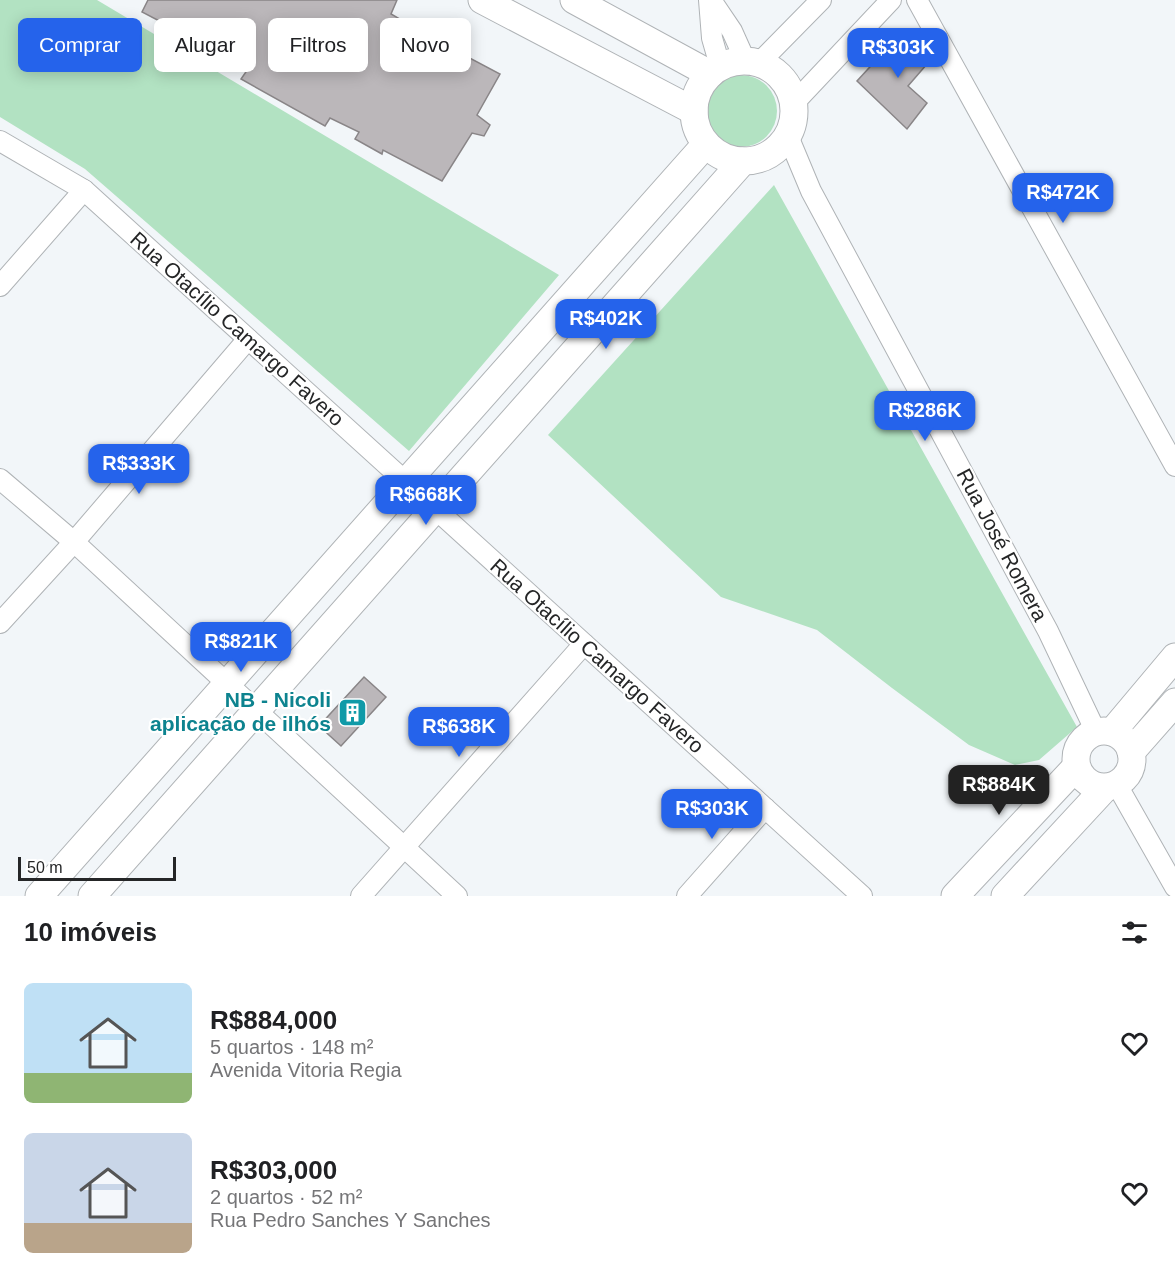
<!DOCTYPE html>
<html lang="pt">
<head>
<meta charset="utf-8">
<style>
	body { margin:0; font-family:Arial,sans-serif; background:#f6f6f6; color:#202124; height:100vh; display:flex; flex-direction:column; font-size:22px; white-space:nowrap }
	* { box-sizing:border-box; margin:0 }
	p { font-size:20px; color:#757577 }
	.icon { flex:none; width:33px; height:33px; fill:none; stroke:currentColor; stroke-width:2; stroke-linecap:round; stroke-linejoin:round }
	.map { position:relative; height:896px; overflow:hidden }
	.sheet { display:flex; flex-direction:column; background:#fff; flex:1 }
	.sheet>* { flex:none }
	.guide { position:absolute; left:18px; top:18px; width:600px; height:54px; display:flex; gap:12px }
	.scale { position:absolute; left:18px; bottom:15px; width:158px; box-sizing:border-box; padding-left:6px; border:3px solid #252627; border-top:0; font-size:16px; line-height:21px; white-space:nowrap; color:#252627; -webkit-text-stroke:4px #fff; paint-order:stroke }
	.price { position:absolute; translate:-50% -51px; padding:0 14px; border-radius:12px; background:#2563eb; color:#fff; font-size:20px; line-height:39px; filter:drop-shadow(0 2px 3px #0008) }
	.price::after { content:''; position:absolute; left:50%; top:36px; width:18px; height:14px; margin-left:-9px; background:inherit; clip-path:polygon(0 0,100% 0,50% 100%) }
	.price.active { background:#222; color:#fff }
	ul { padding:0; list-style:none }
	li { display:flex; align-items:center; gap:18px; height:150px; padding:0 24px }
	li span { display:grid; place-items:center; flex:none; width:168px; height:120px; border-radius:9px; color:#555 }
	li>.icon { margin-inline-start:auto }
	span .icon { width:72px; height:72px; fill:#fffc; stroke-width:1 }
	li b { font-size:26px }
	h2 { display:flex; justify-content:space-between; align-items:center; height:72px; padding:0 24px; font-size:26px }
	.chip { padding:0 21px; border-radius:9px; background:#fff; box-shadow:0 3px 15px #0003; font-size:21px; line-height:54px }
	.chip.active { background:#2563eb; color:#fff }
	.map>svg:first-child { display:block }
</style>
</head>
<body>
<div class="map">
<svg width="1175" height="896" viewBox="0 0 1175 896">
	<rect width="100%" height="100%" fill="#f2f6f9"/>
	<g fill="#b2e2c2">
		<path d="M 0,0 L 97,0 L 559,275 L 409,451 L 85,169 L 0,117 Z"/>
		<circle cx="741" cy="111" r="36"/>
		<path d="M 774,185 L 1077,727 L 1039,760 L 1015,765 L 969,745 L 892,688 L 817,630 L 721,597 L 548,435 Z"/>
	</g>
	<g fill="#bbb7ba" stroke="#898587" stroke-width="1.5">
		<path d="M 148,0 L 397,0 L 391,14 L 420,31 L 426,20 L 453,33 L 445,45 L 500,74 L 477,115 L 490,125 L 484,136 L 472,133 L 442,181 L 383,150 L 382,154 L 355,139 L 359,132 L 330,118 L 325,126 L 241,79 L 248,69 L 218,54 L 216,59 L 188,44 L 190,37 L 142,12 Z"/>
		<path d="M 906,39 L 924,40 L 934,56 L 908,86 L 927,103 L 907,129 L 857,81 L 891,44 Z"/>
		<path d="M 364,677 L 386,697 L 341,746 L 319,726 Z"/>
	</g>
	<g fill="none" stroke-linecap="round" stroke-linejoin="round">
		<defs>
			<g id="street">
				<path d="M 709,0 L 712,38 L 720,66"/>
				<path d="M 711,0 L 732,31 L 745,60"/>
				<path d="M 917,0 L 1175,466"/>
				<path d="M 759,63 L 821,0"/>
				<path d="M 794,103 L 891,0"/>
				<path d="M 788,136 L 811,191 L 1048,631 L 1096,732"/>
				<path d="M 0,141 L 84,190 L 862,896"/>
				<path d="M 0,286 L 84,190"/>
				<path d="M 0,479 L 74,542 L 457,896"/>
				<path d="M 0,623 L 74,542 L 248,339"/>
				<path d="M 1117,785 L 1175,887"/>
				<path d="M 361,896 L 584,644"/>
				<path d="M 687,896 L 765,808"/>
			</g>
			<g id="secondary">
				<path d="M 482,0 L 694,111"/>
				<path d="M 574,0 L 710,74"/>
				<circle cx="744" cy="111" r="50"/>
				<circle cx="1104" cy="759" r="28"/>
				<path d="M 1112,732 L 1175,657"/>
				<path d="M 1131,752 L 1175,702"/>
				<path d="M 39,896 L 706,144"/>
				<path d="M 92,896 L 743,161"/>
				<path d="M 955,896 L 1076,767"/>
				<path d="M 1005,896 L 1105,788"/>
			</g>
		</defs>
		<use href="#street" stroke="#afb3b6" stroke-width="22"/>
		<use href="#secondary" stroke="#afb3b6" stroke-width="29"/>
		<use href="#street" stroke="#fff" stroke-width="20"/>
		<use href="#secondary" stroke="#fff" stroke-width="27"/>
	</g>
	<defs>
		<symbol id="building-square" viewBox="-11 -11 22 22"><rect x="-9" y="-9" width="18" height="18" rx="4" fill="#0f9aa8" stroke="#fff"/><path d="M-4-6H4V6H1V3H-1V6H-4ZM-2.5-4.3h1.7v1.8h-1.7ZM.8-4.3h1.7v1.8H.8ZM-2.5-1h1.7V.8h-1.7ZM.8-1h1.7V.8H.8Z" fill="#fff"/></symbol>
	</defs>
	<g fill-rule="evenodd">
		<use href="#building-square" x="336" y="696" width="33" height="33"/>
	</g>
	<g text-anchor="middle" stroke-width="4.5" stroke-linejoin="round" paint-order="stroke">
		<g font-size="21" fill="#252627" stroke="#fff">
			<text transform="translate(237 329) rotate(42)" y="7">Rua Otacílio Camargo Favero</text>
			<text transform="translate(1002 545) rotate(62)" y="7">Rua José Romera</text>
			<text transform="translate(597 656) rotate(42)" y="7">Rua Otacílio Camargo Favero</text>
		</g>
		<g font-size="21" font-weight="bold" fill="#0d838f" stroke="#fff" text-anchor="end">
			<text x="331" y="707">NB - Nicoli<tspan x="331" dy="24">aplicação de ilhós</tspan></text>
		</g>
	</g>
</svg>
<div class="scale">50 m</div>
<b class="price" style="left:898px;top:79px">R$303K</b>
<b class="price" style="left:1063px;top:224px">R$472K</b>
<b class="price" style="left:606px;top:350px">R$402K</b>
<b class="price" style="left:925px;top:442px">R$286K</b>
<b class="price" style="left:139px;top:495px">R$333K</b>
<b class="price" style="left:426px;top:526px">R$668K</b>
<b class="price" style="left:241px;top:673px">R$821K</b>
<b class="price" style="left:459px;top:758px">R$638K</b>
<b class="price active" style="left:999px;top:816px">R$884K</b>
<b class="price" style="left:712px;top:840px">R$303K</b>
<div class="guide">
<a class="chip active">Comprar</a>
<a class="chip">Alugar</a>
<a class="chip">Filtros</a>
<a class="chip">Novo</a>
</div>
</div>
<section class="sheet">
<h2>10 imóveis<svg class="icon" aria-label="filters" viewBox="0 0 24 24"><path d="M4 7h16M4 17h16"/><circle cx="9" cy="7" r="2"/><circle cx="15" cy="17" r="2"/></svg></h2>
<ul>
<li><span style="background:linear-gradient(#bfe0f5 75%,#8fb573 0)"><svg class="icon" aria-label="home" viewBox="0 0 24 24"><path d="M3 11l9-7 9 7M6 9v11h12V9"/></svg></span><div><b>R$884,000</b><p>5 quartos · 148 m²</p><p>Avenida Vitoria Regia</p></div><svg class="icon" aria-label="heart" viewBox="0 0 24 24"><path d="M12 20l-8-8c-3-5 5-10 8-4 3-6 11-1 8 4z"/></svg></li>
<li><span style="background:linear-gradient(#c9d6e8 75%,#b9a48a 0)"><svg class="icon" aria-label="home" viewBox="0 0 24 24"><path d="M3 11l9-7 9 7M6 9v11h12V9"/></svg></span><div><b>R$303,000</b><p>2 quartos · 52 m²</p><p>Rua Pedro Sanches Y Sanches</p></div><svg class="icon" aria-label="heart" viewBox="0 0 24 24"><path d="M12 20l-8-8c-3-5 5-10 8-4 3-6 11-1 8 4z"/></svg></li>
</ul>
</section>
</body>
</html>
